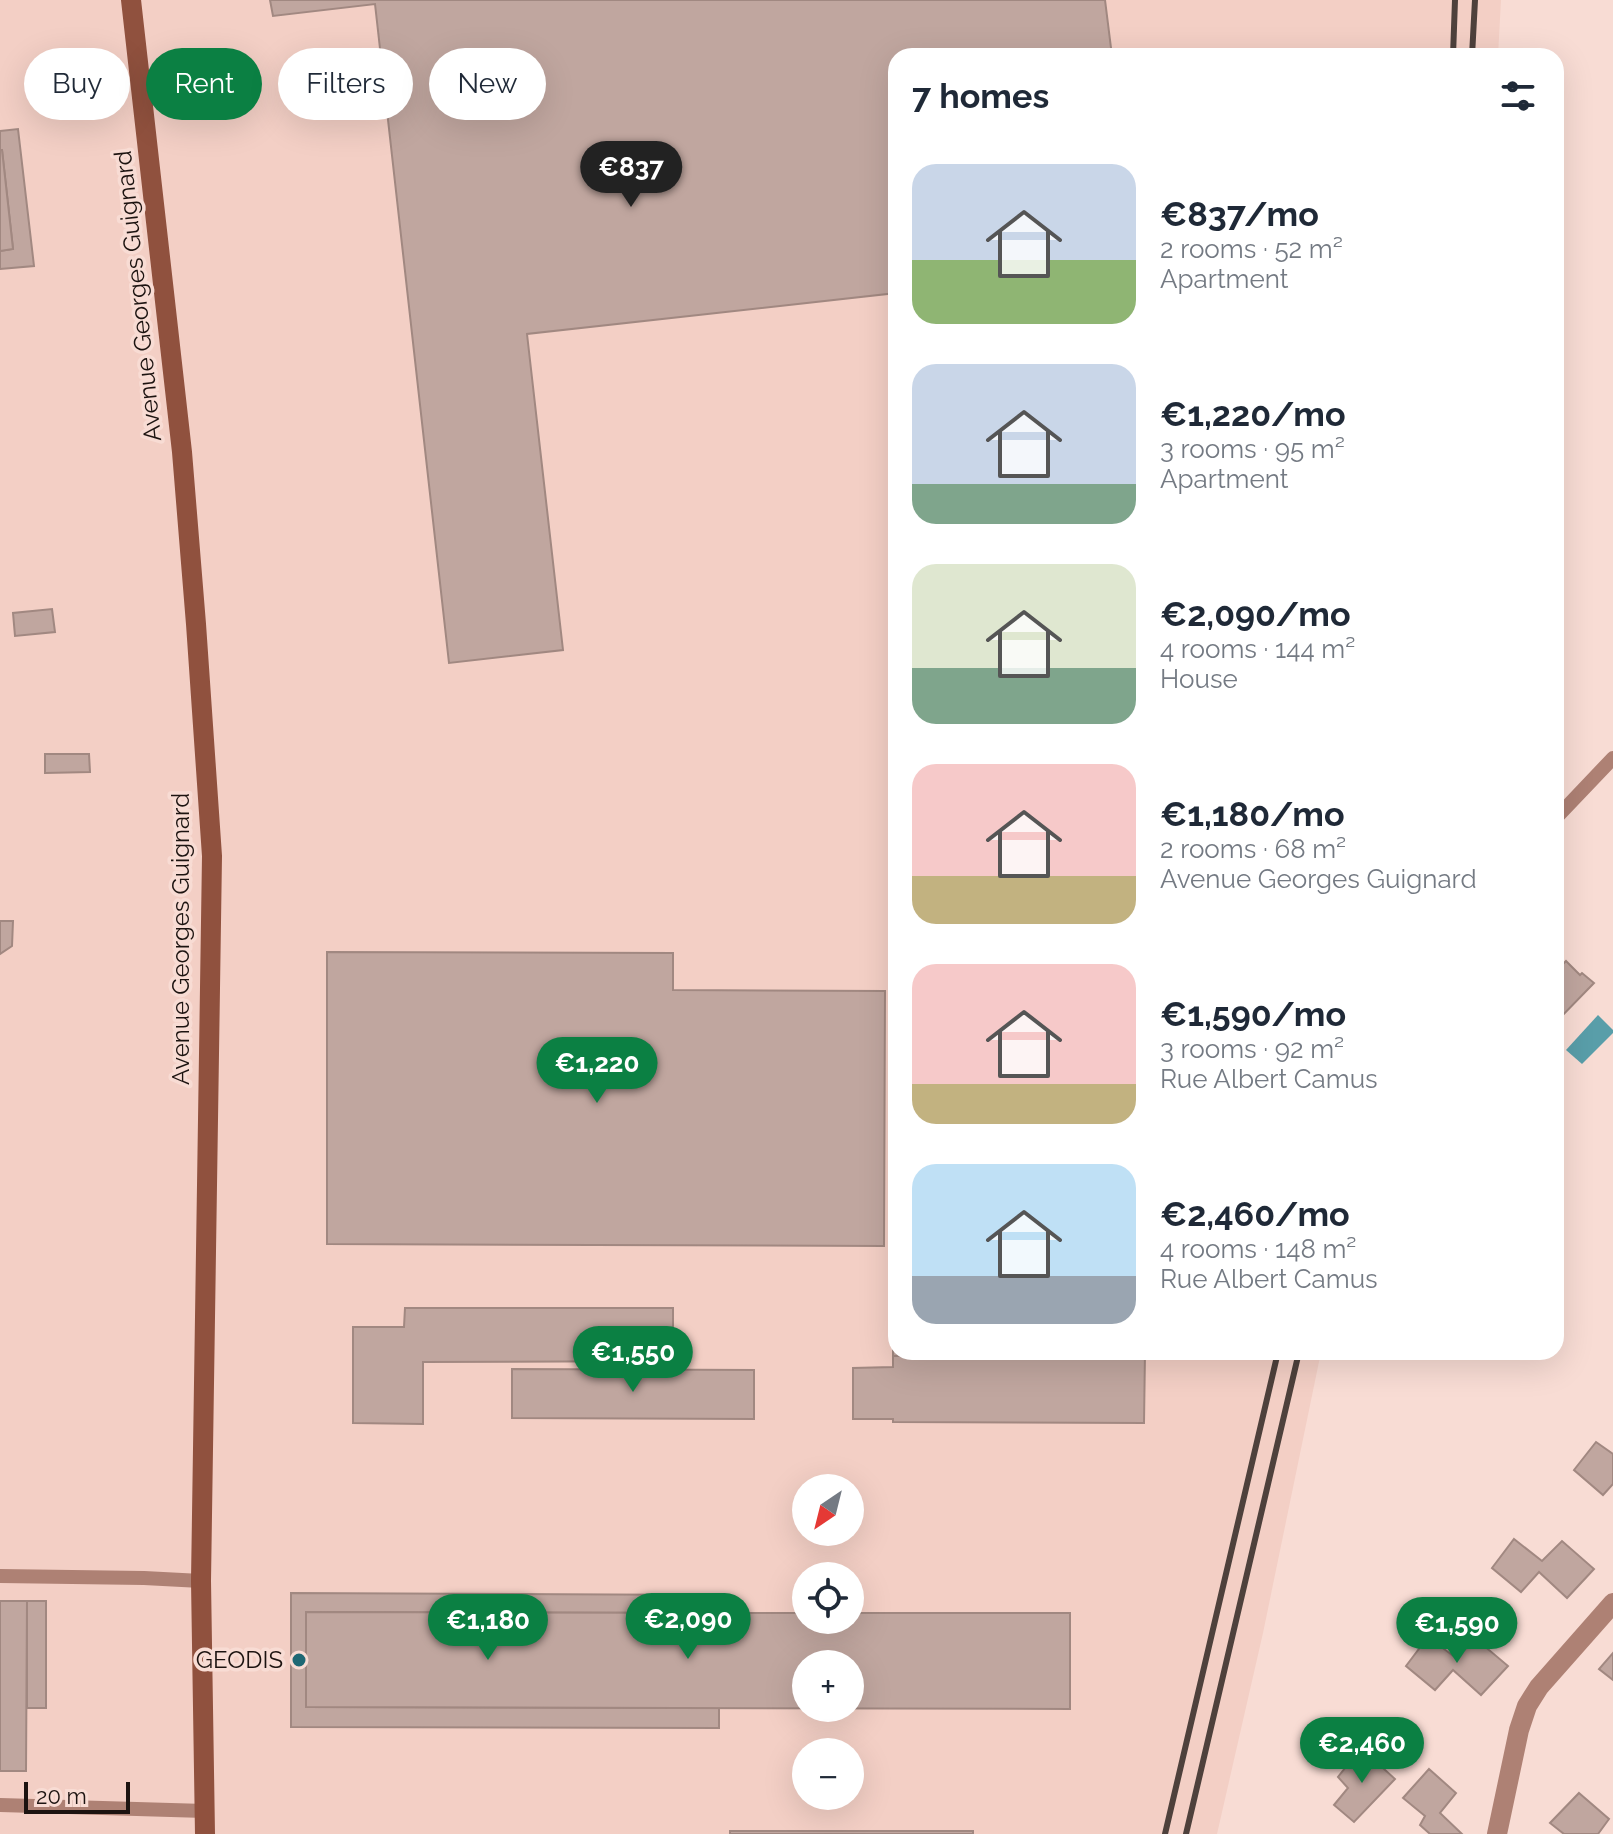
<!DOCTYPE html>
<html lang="en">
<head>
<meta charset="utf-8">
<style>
	body { margin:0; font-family:Raleway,sans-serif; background:#f6f6f7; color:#1f2937; height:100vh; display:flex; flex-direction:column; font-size:30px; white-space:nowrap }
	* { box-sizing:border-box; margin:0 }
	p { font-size:26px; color:#747a83 }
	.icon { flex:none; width:44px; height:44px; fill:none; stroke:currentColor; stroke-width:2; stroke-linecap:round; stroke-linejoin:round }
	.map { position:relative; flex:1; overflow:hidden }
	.sheet { position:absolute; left:888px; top:48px; width:676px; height:1312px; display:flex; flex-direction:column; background:#fff; border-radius:24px; box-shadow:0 8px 32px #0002 }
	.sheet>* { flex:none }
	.top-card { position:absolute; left:24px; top:48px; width:744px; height:72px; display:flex; gap:16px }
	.needle { width:52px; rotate:215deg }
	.controls { position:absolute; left:792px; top:1474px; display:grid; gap:16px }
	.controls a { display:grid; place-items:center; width:72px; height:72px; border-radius:50%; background:#fff; box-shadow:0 8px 32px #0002; font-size:40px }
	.scale { position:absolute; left:24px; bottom:20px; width:106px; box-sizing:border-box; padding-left:8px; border:4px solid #1c1310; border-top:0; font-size:22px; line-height:28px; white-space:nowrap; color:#1c1310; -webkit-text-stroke:6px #f8dcd4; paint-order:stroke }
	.price { position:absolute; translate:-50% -68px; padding:0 18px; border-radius:28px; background:#0b8043; color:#fff; font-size:26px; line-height:52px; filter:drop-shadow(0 2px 4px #0008) }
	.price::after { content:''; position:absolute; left:50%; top:48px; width:24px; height:18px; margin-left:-12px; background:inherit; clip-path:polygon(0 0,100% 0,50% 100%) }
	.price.active { background:#222; color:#fff }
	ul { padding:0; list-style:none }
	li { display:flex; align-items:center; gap:24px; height:200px; padding:0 24px }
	li span { display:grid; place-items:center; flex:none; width:224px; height:160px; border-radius:24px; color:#555 }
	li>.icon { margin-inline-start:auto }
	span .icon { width:96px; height:96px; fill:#fffc; stroke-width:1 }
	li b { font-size:34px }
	h2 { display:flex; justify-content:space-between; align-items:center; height:96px; padding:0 24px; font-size:34px }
	.pill { padding:0 28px; border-radius:36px; background:#fff; box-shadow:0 8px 32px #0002; font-size:28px; line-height:72px }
	.pill.active { background:#0b8043; color:#fff }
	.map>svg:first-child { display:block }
</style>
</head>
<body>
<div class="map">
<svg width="1613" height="1834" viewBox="0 0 1613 1834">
	<rect width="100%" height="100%" fill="#f8dcd4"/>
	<path fill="#f3cfc5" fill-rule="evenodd" d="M 0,0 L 1501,0 L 1498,56 L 896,56 L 896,1352 L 1321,1352 L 1263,1633 L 1217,1834 L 0,1834 ZM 806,1488 L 850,1488 L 850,1532 L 806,1532 ZM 806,1576 L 850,1576 L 850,1620 L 806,1620 ZM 806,1664 L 850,1664 L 850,1708 L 806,1708 ZM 806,1752 L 850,1752 L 850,1796 L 806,1796 Z"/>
	<path fill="#599ea9" d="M 1598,1015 L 1613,1030 L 1613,1033 L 1582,1064 L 1566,1050 Z"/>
	<g fill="#c0a69f" stroke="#a18881" stroke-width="2" fill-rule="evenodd">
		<path d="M 270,0 L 1105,0 L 1112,56 L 896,56 L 896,293 L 527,334 L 563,650 L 449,663 L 375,4 L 273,16 Z"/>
		<path d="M 18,129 L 34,266 L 0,269 L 0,251 L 13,249 L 2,150 L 0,150 L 0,131 Z"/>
		<path d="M 0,150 L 2,150 L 13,249 L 0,251 Z"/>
		<path d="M 52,609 L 55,632 L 15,636 L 13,613 Z"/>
		<path d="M 45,754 L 89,754 L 90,772 L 45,773 Z"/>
		<path d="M 0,921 L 13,921 L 12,946 L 0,954 Z"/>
		<path d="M 327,952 L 673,953 L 673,990 L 885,991 L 884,1246 L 327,1244 Z"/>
		<path d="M 1566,961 L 1580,975 L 1582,973 L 1594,983 L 1556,1022 L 1556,971 Z"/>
		<path d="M 405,1308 L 673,1308 L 673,1361 L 423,1362 L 423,1424 L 353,1423 L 353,1327 L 404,1327 Z"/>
		<path d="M 893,1308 L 896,1308 L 896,1352 L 907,1352 L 907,1356 L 893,1356 Z"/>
		<path d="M 907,1352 L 1145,1352 L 1144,1423 L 893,1422 L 893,1419 L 853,1419 L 853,1368 L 893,1367 L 893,1356 L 907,1356 Z"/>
		<path d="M 512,1369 L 754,1370 L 754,1419 L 512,1418 Z"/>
		<path d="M 1596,1442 L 1613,1454 L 1613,1484 L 1603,1495 L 1574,1470 Z"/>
		<path d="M 1514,1539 L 1542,1561 L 1562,1541 L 1594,1569 L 1567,1598 L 1539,1572 L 1521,1592 L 1492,1568 Z"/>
		<path d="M 291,1593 L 719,1595 L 719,1613 L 306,1612 L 306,1707 L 719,1708 L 719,1728 L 291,1727 Z"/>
		<path d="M 0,1601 L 27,1601 L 26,1771 L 0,1771 Z"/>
		<rect x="27" y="1601" width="19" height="107"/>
		<path d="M 306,1612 L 806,1613 L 806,1620 L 850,1620 L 850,1613 L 1070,1613 L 1070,1709 L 306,1707 ZM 806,1664 L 850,1664 L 850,1708 L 806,1708 Z"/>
		<path d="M 1428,1637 L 1456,1658 L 1476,1639 L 1508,1666 L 1481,1695 L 1453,1670 L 1435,1690 L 1406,1666 Z"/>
		<path d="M 1613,1653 L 1613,1680 L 1599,1669 Z"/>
		<path d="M 1361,1748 L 1395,1779 L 1354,1822 L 1334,1805 L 1348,1788 L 1338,1777 Z"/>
		<path d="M 1429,1769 L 1456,1793 L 1440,1813 L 1462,1834 L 1430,1834 L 1420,1825 L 1425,1816 L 1403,1798 Z"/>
		<path d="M 1579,1793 L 1609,1819 L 1598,1834 L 1564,1834 L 1550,1823 Z"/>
		<rect x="730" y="1831" width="243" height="3"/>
	</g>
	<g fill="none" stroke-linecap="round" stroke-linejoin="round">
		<g stroke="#ae8174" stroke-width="14">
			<path d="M 1556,818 L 1613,758"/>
			<path d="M 0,1576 L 144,1578 L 201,1581"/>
			<path d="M 0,1805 L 205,1811"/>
		</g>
		<path stroke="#ae8174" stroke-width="20" d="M 1497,1834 L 1519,1730 L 1527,1706 L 1539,1687 L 1613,1603"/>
		<path stroke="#90513e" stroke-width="20" d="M 131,0 L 182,452 L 196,624 L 212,856 L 201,1581 L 205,1834"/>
		<g stroke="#4e413c" stroke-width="6">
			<path d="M 1453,56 L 1455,0"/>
			<path d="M 1472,56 L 1475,0"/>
			<path d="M 1165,1834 L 1278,1352"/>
			<path d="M 1186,1834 L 1299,1352"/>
		</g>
	</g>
	<circle fill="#1f6874" stroke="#f8dcd4" stroke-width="3" cx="299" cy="1660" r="8"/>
	<g text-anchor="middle" stroke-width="7" stroke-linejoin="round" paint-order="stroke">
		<g font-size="24" fill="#1c1310" stroke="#f8dcd4">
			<text transform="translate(138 296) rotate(-96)" y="8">Avenue Georges Guignard</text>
			<text transform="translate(181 939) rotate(-90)" y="8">Avenue Georges Guignard</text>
		</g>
		<g font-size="24" fill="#1c1310" stroke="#f8dcd4" text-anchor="end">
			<text x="283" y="1668">GEODIS</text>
		</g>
	</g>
</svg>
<div class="controls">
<a><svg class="needle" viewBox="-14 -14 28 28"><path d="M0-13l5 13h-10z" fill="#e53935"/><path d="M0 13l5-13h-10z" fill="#747a83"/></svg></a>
<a><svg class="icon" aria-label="locate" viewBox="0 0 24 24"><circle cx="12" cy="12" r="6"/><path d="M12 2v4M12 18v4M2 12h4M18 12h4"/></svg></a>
<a>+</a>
<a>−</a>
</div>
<div class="scale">20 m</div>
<b class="price active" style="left:631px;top:209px">€837</b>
<b class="price" style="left:597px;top:1105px">€1,220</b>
<b class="price" style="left:633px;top:1394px">€1,550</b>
<b class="price" style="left:688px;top:1661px">€2,090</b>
<b class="price" style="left:488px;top:1662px">€1,180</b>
<b class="price" style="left:1457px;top:1665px">€1,590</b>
<b class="price" style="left:1362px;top:1785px">€2,460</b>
<div class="top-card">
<a class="pill">Buy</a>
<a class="pill active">Rent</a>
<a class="pill">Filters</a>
<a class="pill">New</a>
</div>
<section class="sheet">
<h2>7 homes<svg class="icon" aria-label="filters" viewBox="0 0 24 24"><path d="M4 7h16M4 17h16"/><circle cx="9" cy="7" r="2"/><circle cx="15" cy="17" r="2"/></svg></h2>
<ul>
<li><span style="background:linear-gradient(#c9d6e8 60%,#8fb573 0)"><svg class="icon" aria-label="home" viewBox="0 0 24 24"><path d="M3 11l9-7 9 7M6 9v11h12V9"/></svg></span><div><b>€837/mo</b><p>2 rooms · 52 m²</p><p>Apartment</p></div></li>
<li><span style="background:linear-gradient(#c9d6e8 75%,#7fa58c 0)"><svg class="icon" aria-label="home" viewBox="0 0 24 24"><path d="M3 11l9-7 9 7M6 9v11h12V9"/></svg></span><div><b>€1,220/mo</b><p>3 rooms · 95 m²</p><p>Apartment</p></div></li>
<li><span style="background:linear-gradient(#dfe7d0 65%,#7fa58c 0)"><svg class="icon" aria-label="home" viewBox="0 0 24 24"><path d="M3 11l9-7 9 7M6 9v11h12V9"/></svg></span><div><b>€2,090/mo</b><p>4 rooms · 144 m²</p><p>House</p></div></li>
<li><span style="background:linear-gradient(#f6c9c9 70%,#c2b280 0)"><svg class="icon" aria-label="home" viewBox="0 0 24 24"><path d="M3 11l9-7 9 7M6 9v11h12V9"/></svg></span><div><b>€1,180/mo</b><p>2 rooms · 68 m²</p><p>Avenue Georges Guignard</p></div></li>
<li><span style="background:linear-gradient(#f6c9c9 75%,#c2b280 0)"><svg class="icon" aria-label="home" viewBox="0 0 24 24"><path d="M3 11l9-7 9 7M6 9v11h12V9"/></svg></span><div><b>€1,590/mo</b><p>3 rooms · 92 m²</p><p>Rue Albert Camus</p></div></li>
<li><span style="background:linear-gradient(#bfe0f5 70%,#9aa5b1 0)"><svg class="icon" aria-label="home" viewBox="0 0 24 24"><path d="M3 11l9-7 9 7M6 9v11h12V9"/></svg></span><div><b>€2,460/mo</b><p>4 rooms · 148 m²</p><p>Rue Albert Camus</p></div></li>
</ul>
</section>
</div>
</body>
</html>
